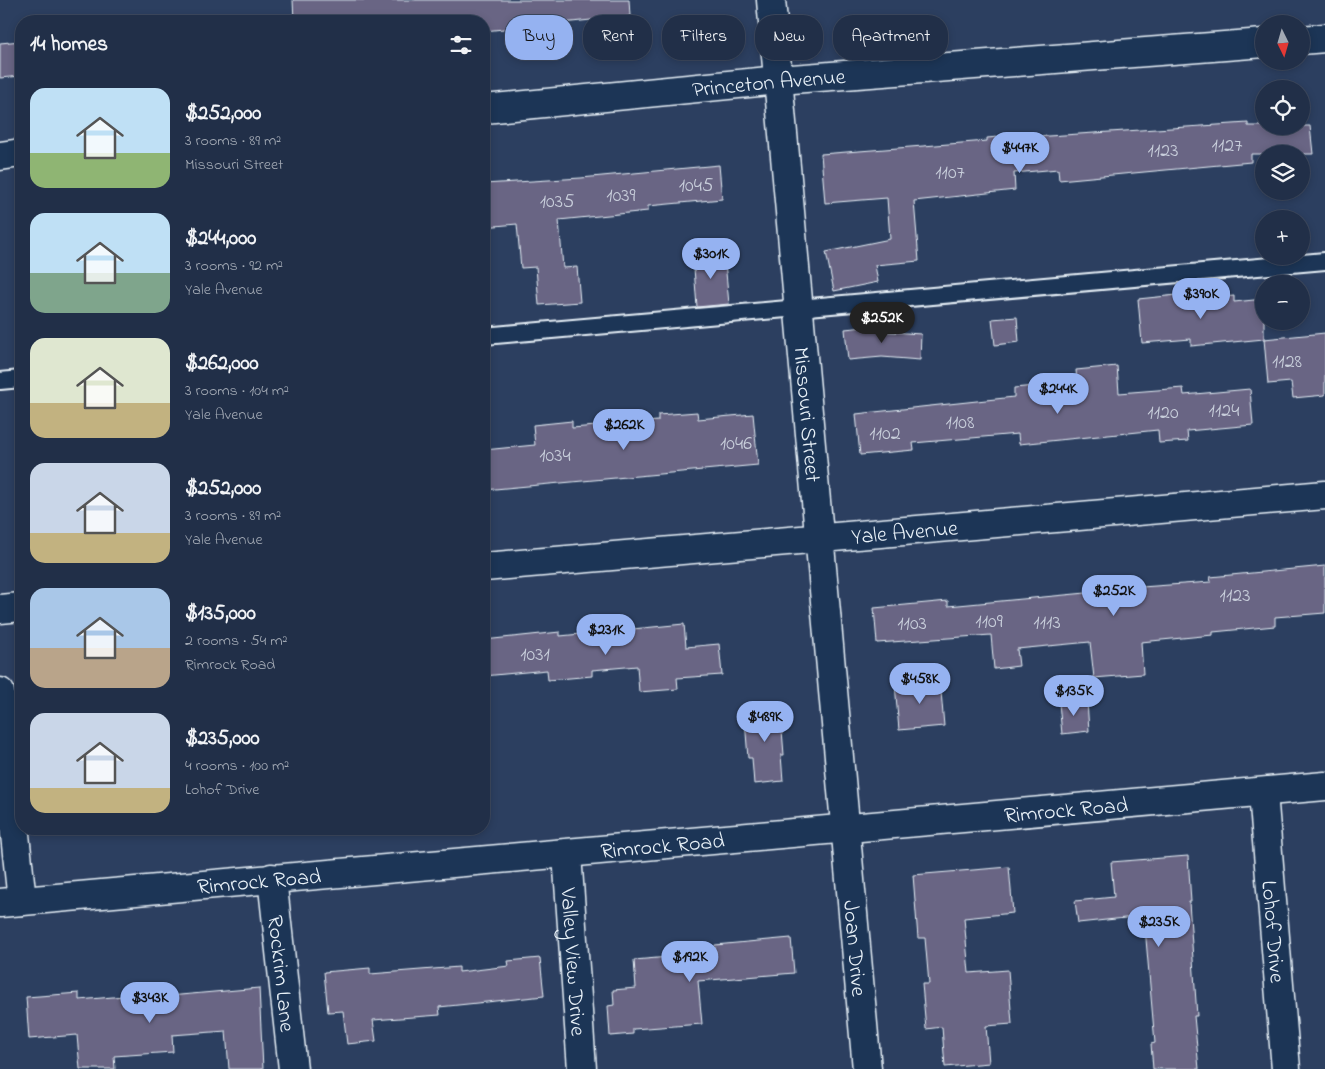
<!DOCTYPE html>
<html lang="en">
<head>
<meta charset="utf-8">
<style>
	body { margin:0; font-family:"Indie Flower",sans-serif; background:#29374f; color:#f1f3f6; height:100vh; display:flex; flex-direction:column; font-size:19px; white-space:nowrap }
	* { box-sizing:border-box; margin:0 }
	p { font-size:16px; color:#a2a9b4 }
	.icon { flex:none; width:28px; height:28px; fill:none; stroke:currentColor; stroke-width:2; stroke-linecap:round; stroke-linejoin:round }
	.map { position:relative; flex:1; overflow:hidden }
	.details { position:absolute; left:15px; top:15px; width:475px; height:820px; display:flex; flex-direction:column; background:#212f48; border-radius:20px; box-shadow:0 2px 8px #0003,0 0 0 1px #3e4a60 }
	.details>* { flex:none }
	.hud { position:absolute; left:505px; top:15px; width:475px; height:45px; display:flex; gap:10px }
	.needle { width:32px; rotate:175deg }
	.fabs { position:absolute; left:1255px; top:15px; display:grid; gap:10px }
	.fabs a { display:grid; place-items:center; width:55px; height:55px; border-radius:50%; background:#212f48; box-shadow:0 2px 8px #0003,0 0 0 1px #3e4a60; font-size:25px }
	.price { position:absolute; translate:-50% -42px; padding:0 11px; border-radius:18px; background:#95b2f1; color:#111; font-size:16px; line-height:32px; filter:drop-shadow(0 1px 2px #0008) }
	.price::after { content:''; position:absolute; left:50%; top:30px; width:15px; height:11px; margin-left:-8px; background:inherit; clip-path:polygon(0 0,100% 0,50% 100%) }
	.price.active { background:#222; color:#fff }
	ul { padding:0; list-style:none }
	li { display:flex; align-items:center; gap:15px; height:125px; padding:0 15px }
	li span { display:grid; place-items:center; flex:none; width:140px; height:100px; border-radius:15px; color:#555 }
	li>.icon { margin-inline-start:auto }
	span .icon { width:60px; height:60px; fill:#fffc; stroke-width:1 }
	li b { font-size:21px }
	h2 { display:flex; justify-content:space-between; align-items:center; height:60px; padding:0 15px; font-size:21px }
	.pill { padding:0 18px; border-radius:20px; background:#212f48; box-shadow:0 2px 8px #0003,0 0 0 1px #3e4a60; font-size:18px; line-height:45px }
	.pill.active { background:#95b2f1; color:#111 }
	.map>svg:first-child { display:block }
</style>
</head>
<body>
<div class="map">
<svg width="1325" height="1069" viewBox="0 0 1325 1069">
	<rect width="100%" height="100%" fill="#2c3f60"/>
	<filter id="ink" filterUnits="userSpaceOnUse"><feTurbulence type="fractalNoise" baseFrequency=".02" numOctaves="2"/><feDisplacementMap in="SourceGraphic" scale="10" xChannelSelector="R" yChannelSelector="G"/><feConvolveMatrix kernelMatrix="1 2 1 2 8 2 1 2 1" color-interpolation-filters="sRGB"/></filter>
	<g filter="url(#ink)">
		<g fill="#696584" stroke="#e8f1f8">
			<path d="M 293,0 L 629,0 L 630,16 L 484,31 L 484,21 L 294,21 Z"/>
			<path d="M 21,41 L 21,76 L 0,78 L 0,43 Z"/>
			<path d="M 1248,123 L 1248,126 L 1310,126 L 1313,154 L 1251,154 L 1251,162 L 1059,180 L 1058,169 L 1014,173 L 1015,190 L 914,201 L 919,261 L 875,265 L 878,282 L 834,291 L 826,252 L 890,239 L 887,198 L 825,203 L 821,154 L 987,141 L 987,138 L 1033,134 L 1033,137 Z"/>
			<path d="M 719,165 L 722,199 L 648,206 L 648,211 L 559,220 L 563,268 L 577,267 L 580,302 L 539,305 L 536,267 L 521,268 L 517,224 L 484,227 L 484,184 L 581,178 Z"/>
			<path d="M 724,252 L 729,304 L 697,307 L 693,255 Z"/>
			<path d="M 1177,295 L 1177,301 L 1234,296 L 1234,302 L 1264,299 L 1264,339 L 1191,346 L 1191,339 L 1142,343 L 1138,299 Z"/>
			<path d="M 1017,317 L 1019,342 L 995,345 L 992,319 Z"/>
			<path d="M 874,326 L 875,331 L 921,334 L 920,360 L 882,357 L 848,360 L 845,329 Z"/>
			<path d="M 1325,333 L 1325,395 L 1293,398 L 1291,382 L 1268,384 L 1264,339 Z"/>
			<path d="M 1117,366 L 1119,393 L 1183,388 L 1184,395 L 1250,389 L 1253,425 L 1187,431 L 1188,441 L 1159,443 L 1158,430 L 1019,444 L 1018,434 L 913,443 L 914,450 L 860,455 L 856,414 L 1014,397 L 1014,388 L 1077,382 L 1076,370 Z"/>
			<path d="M 697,412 L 698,419 L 753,414 L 758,465 L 484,490 L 484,450 L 535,445 L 533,425 L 572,421 L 572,428 L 658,421 L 658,415 Z"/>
			<path d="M 1325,566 L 1325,613 L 1275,617 L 1275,626 L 1213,632 L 1213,635 L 1141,642 L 1143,674 L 1094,678 L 1090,642 L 1017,649 L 1019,666 L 994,669 L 991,635 L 877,643 L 874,608 L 948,601 L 948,606 L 1086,593 L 1086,591 L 1211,582 L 1210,577 Z"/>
			<path d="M 684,624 L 686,647 L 719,644 L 722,675 L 677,678 L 678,689 L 639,692 L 637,666 L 592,670 L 592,676 L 548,680 L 547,670 L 484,676 L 484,640 L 560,632 L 560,636 Z"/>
			<path d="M 940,680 L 944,726 L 899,730 L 895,684 Z"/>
			<path d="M 1087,701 L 1089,731 L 1062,734 L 1059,703 Z"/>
			<path d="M 780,705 L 784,755 L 781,755 L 783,781 L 754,784 L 752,758 L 748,758 L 744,708 Z"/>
			<path d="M 1188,856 L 1191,902 L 1189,902 L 1197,1016 L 1194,1016 L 1199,1069 L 1153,1069 L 1151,1044 L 1155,1043 L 1144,916 L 1078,923 L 1075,901 L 1114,897 L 1111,862 Z"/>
			<path d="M 1009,867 L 1013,913 L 964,918 L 969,973 L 1008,970 L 1012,1024 L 986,1026 L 989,1063 L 945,1067 L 942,1027 L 926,1029 L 922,984 L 929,984 L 925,938 L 918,938 L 913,875 Z"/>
			<path d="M 791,938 L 794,973 L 698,981 L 702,1024 L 633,1029 L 633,1034 L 610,1036 L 608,1006 L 614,1005 L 613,990 L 636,988 L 634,960 L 716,953 L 715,945 Z"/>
			<path d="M 540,958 L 544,996 L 439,1007 L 440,1015 L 373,1020 L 376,1041 L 347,1044 L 343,1011 L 328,1012 L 324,972 L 370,968 L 370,974 L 459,967 L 459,972 L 509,966 L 508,961 Z"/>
			<path d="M 259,988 L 263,1069 L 229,1069 L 226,1031 L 172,1035 L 173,1052 L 114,1056 L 115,1069 L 80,1069 L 77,1035 L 29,1039 L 26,997 L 79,993 L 79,1000 L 169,992 L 169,996 Z"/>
		</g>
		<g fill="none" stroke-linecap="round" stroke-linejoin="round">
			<defs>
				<g id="service">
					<path d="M 484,336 L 1325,261"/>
					<path d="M 0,381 L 21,379"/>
				</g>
				<g id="minor">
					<path id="s1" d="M 771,0 L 867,1069"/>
					<path d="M 1301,40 L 1325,38"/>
					<path id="s2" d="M 484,109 L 779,80 L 1264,43"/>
					<path d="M 0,156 L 21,153"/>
					<path id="s3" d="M 484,567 L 1325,495"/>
					<path d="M 0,609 L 21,607"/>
					<path d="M 0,692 L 22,901"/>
					<path id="s4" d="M 1263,793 L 1286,1069"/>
					<path id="s5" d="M 567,854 L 582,1069"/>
					<path id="s6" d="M 272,878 L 293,1069"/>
				</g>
				<g id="secondary">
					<path id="s7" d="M 0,903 L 1325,786"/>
				</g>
			</defs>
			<use href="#service" stroke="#e8f1f8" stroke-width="20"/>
			<use href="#minor" stroke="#e8f1f8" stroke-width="31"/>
			<use href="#secondary" stroke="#e8f1f8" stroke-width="31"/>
			<use href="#service" stroke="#1d3557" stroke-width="16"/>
			<use href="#minor" stroke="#1d3557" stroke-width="28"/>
			<use href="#secondary" stroke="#1d3557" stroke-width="28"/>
		</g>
	</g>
	<g text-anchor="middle" stroke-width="4" stroke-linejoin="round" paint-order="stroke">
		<g font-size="20" fill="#c8cedb">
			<text x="1227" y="151">1127</text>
			<text x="1163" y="156">1123</text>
			<text x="950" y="178">1107</text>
			<text x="696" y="191">1045</text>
			<text x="621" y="201">1039</text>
			<text x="557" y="207">1035</text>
			<text x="1287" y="367">1128</text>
			<text x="1224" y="416">1124</text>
			<text x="1163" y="418">1120</text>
			<text x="960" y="428">1108</text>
			<text x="885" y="439">1102</text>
			<text x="736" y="449">1046</text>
			<text x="555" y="461">1034</text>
			<text x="1235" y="601">1123</text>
			<text x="989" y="627">1109</text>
			<text x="1047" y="628">1113</text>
			<text x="912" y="629">1103</text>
			<text x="535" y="660">1031</text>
		</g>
		<g font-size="22" fill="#e8f1f8" stroke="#1d3557">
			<text dy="8" stroke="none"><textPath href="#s2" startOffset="286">Princeton Avenue</textPath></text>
			<text dy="8" stroke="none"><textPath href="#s1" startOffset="416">Missouri Street</textPath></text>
			<text dy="8" stroke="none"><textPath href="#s3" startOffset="422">Yale Avenue</textPath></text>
			<text dy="8" stroke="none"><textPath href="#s7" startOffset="1070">Rimrock Road</textPath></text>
			<text dy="8" stroke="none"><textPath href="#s7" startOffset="665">Rimrock Road</textPath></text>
			<text dy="8" stroke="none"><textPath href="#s7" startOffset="260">Rimrock Road</textPath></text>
			<text dy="8" stroke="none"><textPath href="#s4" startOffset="139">Lohof Drive</textPath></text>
			<text dy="8" stroke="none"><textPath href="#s1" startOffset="952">Joan Drive</textPath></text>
			<text dy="8" stroke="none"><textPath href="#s5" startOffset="108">Valley View Drive</textPath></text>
			<text dy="8" stroke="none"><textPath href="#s6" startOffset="96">Rockrim Lane</textPath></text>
		</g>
	</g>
</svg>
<div class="fabs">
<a><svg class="needle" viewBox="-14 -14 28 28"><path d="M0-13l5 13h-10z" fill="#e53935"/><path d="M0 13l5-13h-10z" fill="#a2a9b4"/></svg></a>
<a><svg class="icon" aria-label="locate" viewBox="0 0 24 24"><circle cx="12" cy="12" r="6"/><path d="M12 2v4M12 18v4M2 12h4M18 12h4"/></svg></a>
<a><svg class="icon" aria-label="layers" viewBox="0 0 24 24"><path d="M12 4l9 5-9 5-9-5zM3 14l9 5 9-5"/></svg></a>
<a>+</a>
<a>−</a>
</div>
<b class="price" style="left:1020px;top:174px">$447K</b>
<b class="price" style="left:711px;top:280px">$301K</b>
<b class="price" style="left:1201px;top:320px">$390K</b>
<b class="price active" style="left:882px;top:344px">$252K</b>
<b class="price" style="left:1058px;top:415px">$244K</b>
<b class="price" style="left:624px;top:451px">$262K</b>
<b class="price" style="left:1114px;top:617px">$252K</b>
<b class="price" style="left:606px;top:656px">$231K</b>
<b class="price" style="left:920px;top:705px">$458K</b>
<b class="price" style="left:1074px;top:717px">$135K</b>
<b class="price" style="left:765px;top:743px">$489K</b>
<b class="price" style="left:1159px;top:948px">$235K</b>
<b class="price" style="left:690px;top:983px">$192K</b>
<b class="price" style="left:150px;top:1024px">$343K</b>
<div class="hud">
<a class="pill active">Buy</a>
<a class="pill">Rent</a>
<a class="pill">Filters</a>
<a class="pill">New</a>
<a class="pill">Apartment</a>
</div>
<section class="details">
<h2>14 homes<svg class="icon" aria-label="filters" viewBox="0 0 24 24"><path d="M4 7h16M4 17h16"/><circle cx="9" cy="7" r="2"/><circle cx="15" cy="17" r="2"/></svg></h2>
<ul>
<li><span style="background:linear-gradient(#bfe0f5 65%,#8fb573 0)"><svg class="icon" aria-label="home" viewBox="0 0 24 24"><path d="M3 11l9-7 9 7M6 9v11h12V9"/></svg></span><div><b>$252,000</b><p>3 rooms · 89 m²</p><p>Missouri Street</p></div></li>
<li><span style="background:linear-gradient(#bfe0f5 60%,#7fa58c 0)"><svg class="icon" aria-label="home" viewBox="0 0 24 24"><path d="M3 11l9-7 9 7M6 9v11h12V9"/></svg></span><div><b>$244,000</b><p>3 rooms · 92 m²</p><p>Yale Avenue</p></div></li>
<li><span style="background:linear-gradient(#dfe7d0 65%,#c2b280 0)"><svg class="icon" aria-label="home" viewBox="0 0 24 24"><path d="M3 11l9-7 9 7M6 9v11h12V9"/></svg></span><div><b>$262,000</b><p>3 rooms · 104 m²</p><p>Yale Avenue</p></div></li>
<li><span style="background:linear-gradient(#c9d6e8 70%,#c2b280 0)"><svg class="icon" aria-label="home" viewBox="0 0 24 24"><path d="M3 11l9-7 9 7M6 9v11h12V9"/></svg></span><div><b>$252,000</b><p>3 rooms · 89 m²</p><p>Yale Avenue</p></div></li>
<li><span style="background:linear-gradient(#a9c7e8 60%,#b9a48a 0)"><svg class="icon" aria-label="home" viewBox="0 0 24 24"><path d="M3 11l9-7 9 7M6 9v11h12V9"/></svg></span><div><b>$135,000</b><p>2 rooms · 54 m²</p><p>Rimrock Road</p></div></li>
<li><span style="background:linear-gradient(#c9d6e8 75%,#c2b280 0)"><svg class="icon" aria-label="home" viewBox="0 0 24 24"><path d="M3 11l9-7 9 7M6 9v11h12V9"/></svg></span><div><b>$235,000</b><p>4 rooms · 100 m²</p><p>Lohof Drive</p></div></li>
</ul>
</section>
</div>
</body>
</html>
